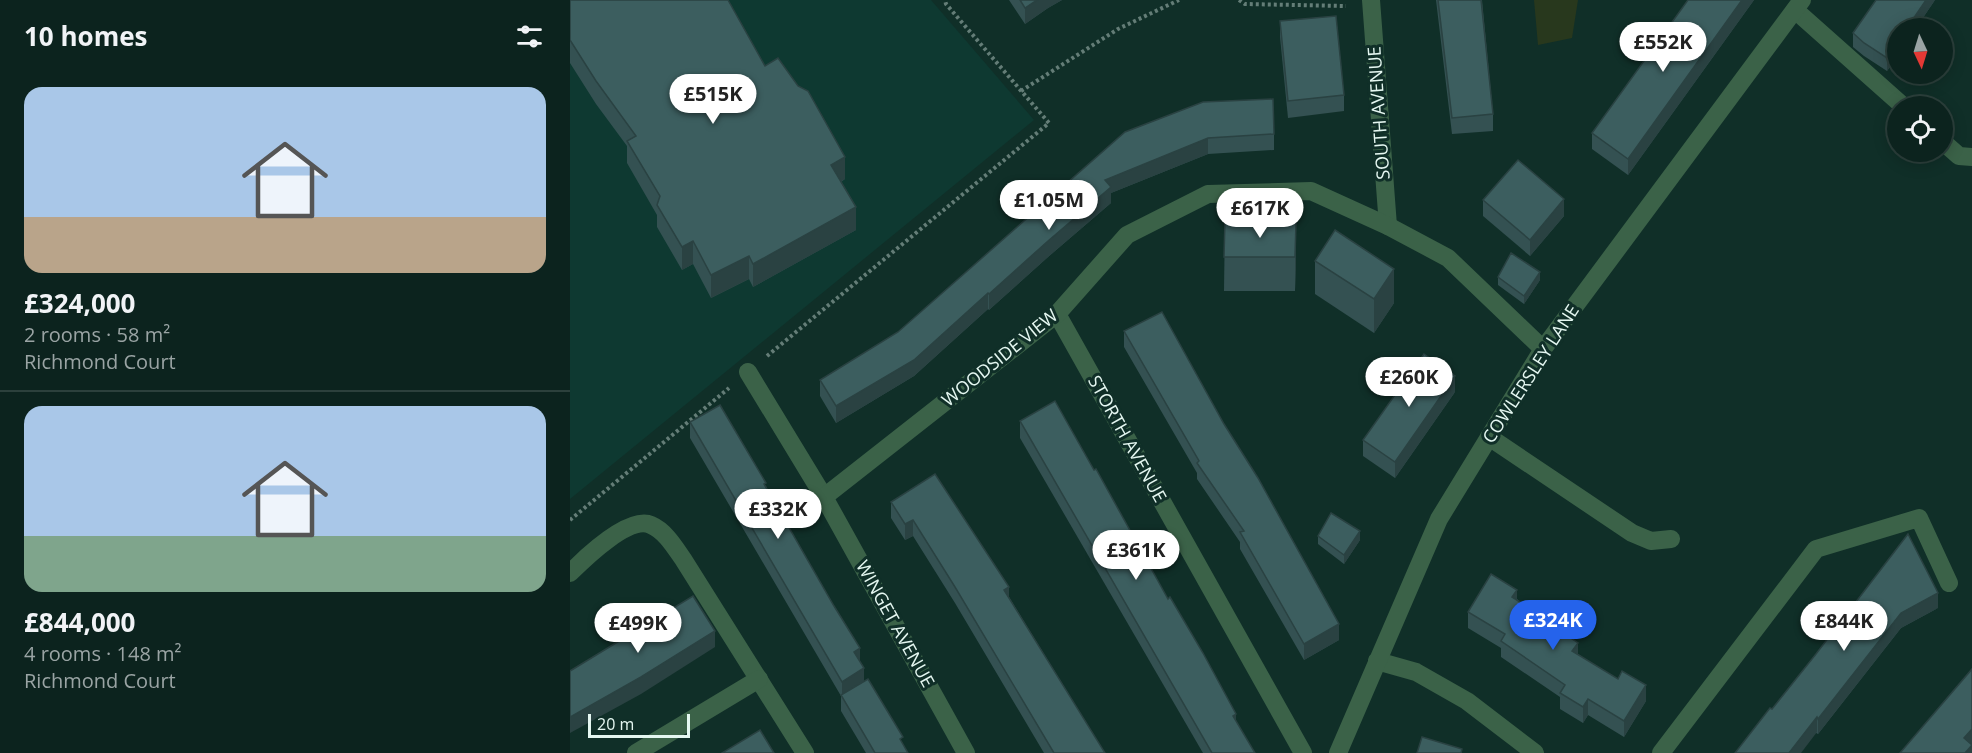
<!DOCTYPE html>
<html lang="en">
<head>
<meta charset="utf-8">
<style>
	body { margin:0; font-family:"Open Sans",sans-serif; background:#1a2f2b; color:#f1f3f6; height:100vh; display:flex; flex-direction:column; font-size:22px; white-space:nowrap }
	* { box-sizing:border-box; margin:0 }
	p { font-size:20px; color:#9aa4a4 }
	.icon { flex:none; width:33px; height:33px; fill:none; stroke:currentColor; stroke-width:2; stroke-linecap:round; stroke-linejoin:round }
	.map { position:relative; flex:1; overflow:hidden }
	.side { display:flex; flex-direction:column; background:#0c231e; width:570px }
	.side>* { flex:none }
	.needle { width:39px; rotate:176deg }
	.tools { position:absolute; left:1317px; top:18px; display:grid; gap:12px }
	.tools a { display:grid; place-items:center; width:66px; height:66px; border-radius:50%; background:#0c231e; box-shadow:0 3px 15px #0003,0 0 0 2px #2c403c; font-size:30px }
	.scale { position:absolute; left:18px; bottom:15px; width:102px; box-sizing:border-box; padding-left:6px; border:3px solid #e5f7f1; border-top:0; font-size:16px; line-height:21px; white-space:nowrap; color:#e5f7f1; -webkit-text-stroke:4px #102f28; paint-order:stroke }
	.price { position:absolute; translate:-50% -51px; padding:0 14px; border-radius:21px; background:#fff; color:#222; font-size:20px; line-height:39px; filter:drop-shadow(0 2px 3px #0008) }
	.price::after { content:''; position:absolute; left:50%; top:36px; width:18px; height:14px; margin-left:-9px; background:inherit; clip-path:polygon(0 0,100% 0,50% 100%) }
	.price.on { background:#2563eb; color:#fff }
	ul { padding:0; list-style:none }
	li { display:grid; align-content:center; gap:12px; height:318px; padding:0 24px }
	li+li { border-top:2px solid #2c403c }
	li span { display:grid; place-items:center; height:186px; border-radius:18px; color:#555 }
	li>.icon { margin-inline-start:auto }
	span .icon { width:108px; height:108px; fill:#fffc; stroke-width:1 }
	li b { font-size:26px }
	h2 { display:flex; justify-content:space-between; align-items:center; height:72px; padding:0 24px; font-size:26px }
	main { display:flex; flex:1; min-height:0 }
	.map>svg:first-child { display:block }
</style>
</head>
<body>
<main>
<section class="side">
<h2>10 homes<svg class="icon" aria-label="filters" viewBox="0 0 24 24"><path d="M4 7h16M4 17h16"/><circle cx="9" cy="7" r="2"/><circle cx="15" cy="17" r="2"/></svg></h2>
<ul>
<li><span style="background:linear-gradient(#a9c7e8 70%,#b9a48a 0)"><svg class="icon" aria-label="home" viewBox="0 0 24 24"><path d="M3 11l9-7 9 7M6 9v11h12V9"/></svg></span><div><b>£324,000</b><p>2 rooms · 58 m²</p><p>Richmond Court</p></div></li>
<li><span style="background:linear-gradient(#a9c7e8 70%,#7fa58c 0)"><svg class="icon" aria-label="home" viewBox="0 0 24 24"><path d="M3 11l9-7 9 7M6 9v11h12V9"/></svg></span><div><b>£844,000</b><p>4 rooms · 148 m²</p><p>Richmond Court</p></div></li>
</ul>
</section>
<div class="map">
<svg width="1402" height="753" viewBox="0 0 1402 753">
	<rect width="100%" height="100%" fill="#102f28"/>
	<path fill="#0e3931" d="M 0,0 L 361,0 L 464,120 L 0,499 Z"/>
	<path fill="#28381d" d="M 964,0 L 1008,0 L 1002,38 L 968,45 Z"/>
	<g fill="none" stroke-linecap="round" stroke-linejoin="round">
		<g stroke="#647d77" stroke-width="4" stroke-dasharray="3 3" stroke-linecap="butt">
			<path d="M 669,0 L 675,4 L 776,6"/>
			<path d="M 451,91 L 548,29 L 609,0"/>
			<path d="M 197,356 L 479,123 L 376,4 L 375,0"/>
			<path d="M 0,520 L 159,388"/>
		</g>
		<g stroke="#3b6248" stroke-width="18">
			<path d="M 801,0 L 818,226"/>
			<path d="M 1225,10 L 1333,106"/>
			<path d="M 1372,141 L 1389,156 L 1402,157"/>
			<path d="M 487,314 L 733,753"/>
			<path d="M 178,372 L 254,497 L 396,753"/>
			<path d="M 919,437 L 1062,533 L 1081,541 L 1101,539"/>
			<path d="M 254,497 L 487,314 L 557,235 L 638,194 L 741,191 L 818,226 L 878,258 L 973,349"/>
			<path d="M 0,573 C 15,558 59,515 81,525 C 95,531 104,546 113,559 L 235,753"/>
			<path d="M 807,661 L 846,672 L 897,701 L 965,753"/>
			<path d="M 66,753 L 189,679"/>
			<path d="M 768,753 L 869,519 L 973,349 L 1232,0"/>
			<path d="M 1091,753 L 1246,549 L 1349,518 L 1379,583"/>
		</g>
	</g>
	<g fill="#345152">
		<path d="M 0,0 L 195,66 L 275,179 L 271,182 L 286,230 L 183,287 L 179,279 L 141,298 L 123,264 L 112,270 L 87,227 L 87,215 L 57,163 L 57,146 L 26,104 L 0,63 Z"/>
		<path d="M 439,0 L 492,0 L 478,8 L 455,24 Z"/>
		<path d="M 866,0 L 914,0 L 912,0 L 923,114 L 923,131 L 882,134 Z"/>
		<path d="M 1118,0 L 1184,0 L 1058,175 L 1022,149 L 1022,133 Z"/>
		<path d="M 1365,0 L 1346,28 L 1328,28 L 1328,56 L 1317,71 L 1294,56 L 1283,47 L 1283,33 Z"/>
		<path d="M 710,21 L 774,95 L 774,111 L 718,118 L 710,37 Z"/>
		<path d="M 555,132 L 704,134 L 704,150 L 638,154 L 541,193 L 541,203 L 478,257 L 419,310 L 418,309 L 344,376 L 266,423 L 250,396 L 250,380 L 328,332 Z"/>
		<path d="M 913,200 L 994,216 L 960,256 L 913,216 Z"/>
		<path d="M 655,220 L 726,256 L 725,291 L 654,291 Z"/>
		<path d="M 745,261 L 824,303 L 804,333 L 745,294 Z"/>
		<path d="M 928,277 L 970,280 L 954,304 L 928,285 Z"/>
		<path d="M 554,331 L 769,640 L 734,660 L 670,549 L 670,542 L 627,479 L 627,473 L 554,347 Z"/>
		<path d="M 885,392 L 825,478 L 793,456 L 793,440 Z"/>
		<path d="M 450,421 L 666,722 L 685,753 L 633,753 L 450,438 Z"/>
		<path d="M 120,422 L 196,486 L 294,681 L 338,753 L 296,753 L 271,711 L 271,696 L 120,438 Z"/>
		<path d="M 321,502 L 439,597 L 535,753 L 474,753 L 385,603 L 343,536 L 335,540 L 321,518 Z"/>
		<path d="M 748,536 L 790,540 L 774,564 L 748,544 Z"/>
		<path d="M 947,599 L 977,622 L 1008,654 L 1076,701 L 1054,737 L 1018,715 L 1013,723 L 990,709 L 990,697 L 931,657 L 931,648 L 898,628 L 898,612 Z"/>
		<path d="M 1368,608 L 1331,628 L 1248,734 L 1202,709 L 1246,654 Z"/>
	</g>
	<g fill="#2a4242">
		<path d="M 467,0 L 492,0 L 478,8 L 455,24 L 455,8 Z"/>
		<path d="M 1172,0 L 1184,0 L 1058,175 L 1058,159 Z"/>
		<path d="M 1356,0 L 1365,0 L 1346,28 L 1337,28 Z"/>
		<path d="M 1328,42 L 1328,56 L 1317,71 L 1317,58 Z"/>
		<path d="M 638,138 L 638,154 L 541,193 L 541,203 L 478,257 L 419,310 L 419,294 L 535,180 Z"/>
		<path d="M 275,157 L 275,179 L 261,187 L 261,165 Z"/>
		<path d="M 994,199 L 994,216 L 960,256 L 960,240 Z"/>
		<path d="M 286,207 L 286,230 L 183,287 L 183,264 Z"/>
		<path d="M 726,222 L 726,256 L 725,291 L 725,257 Z"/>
		<path d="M 123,241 L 123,264 L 112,270 L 112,247 Z"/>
		<path d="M 179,256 L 179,279 L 141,298 L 141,275 Z"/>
		<path d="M 824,269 L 824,303 L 804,333 L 804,299 Z"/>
		<path d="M 970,272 L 970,280 L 954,304 L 954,296 Z"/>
		<path d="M 418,293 L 418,309 L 344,376 L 266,423 L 266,406 Z"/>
		<path d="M 885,376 L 885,392 L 825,478 L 825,462 Z"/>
		<path d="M 343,520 L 343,536 L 335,540 L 335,524 Z"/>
		<path d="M 790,531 L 790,540 L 774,564 L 774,555 Z"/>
		<path d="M 439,587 L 439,603 L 434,590 Z"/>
		<path d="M 947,590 L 947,606 L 942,597 Z"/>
		<path d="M 1368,593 L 1368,608 L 1331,628 L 1248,734 L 1248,719 L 1331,613 Z"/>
		<path d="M 769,624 L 769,640 L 734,660 L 734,644 Z"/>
		<path d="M 145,631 L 145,647 L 71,694 L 0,733 L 0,717 Z"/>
		<path d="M 1008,643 L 1008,659 L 1002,651 Z"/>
		<path d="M 290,648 L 290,664 L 284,652 Z"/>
		<path d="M 294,668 L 294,684 L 272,698 L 272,682 Z"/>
		<path d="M 1076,685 L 1076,701 L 1054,737 L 1054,721 Z"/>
		<path d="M 1018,699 L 1018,715 L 1013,723 L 1013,707 Z"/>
		<path d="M 666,714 L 666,730 L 663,716 Z"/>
		<path d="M 1247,717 L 1247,732 L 1231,753 L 1219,753 Z"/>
		<path d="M 1402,729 L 1402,745 L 1394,738 Z"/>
		<path d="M 1402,745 L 1402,753 L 1395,753 Z"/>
	</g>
	<g fill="#3c5e5f" stroke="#2a4242" stroke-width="1.5">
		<path d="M 0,0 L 158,0 L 195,66 L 208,58 L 228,86 L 238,91 L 275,157 L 261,165 L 286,207 L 183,264 L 179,256 L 141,275 L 123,241 L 112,247 L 87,205 L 90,196 L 57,141 L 66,136 L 26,81 L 0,40 Z"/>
		<path d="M 450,0 L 467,0 L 455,8 Z"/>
		<path d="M 868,0 L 911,0 L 923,114 L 882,118 Z"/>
		<path d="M 1118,0 L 1172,0 L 1058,159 L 1022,133 Z"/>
		<path d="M 1306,0 L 1356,0 L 1337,28 L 1328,28 L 1328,42 L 1317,58 L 1294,43 L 1283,33 Z"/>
		<path d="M 766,16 L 774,95 L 718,101 L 710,21 Z"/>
		<path d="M 703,99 L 704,134 L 638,138 L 535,180 L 541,187 L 478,241 L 419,294 L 418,293 L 344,360 L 266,406 L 250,380 L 328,332 L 555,132 L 633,102 Z"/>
		<path d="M 948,160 L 994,199 L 960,240 L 913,200 Z"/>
		<path d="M 655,220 L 726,222 L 725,257 L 654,257 Z"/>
		<path d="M 765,230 L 824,269 L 804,299 L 745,261 Z"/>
		<path d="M 941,253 L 970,272 L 954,296 L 928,277 Z"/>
		<path d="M 592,312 L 654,424 L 688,478 L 769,624 L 734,644 L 670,532 L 674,531 L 627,463 L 629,461 L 554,331 Z"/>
		<path d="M 854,354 L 885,376 L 825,462 L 793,440 Z"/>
		<path d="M 485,401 L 524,470 L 526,469 L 598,599 L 600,597 L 633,653 L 666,714 L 663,716 L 685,753 L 642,753 L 450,421 Z"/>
		<path d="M 150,405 L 196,483 L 194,484 L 264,606 L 290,648 L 284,652 L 294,668 L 272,682 L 120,422 Z"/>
		<path d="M 365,474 L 439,587 L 434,590 L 535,753 L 484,753 L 385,587 L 343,520 L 335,524 L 321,502 Z"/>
		<path d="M 761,513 L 790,531 L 774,555 L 748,536 Z"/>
		<path d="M 1338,534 L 1368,593 L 1331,613 L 1248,719 L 1247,717 L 1219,753 L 1165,753 L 1200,708 L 1202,709 L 1246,654 Z"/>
		<path d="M 921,574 L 947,590 L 942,597 L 977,619 L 976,621 L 1008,643 L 1002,651 L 1048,679 L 1052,671 L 1076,685 L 1054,721 L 1018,699 L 1013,707 L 990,693 L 995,685 L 931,641 L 935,634 L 898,612 Z"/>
		<path d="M 123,596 L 145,631 L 71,677 L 0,717 L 0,671 Z"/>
		<path d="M 1402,669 L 1402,729 L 1394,738 L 1402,745 L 1395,753 L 1330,753 Z"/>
		<path d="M 298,679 L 333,737 L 330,739 L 338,753 L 305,753 L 271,695 Z"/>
		<path d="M 190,730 L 204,753 L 152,753 Z"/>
		<path d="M 852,737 L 892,749 L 891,753 L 847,753 Z"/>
	</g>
	<g text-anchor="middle" stroke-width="6" stroke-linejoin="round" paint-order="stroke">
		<g font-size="18" fill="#e5f7f1" stroke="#102f28">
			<text transform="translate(809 113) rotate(-94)" y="6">SOUTH AVENUE</text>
			<text transform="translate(430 358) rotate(-39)" y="6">WOODSIDE VIEW</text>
			<text transform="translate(961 374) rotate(-57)" y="6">COWLERSLEY LANE</text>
			<text transform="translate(557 439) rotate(61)" y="6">STORTH AVENUE</text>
			<text transform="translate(325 624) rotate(61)" y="6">WINGET AVENUE</text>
		</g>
	</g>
</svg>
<div class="tools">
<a><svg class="needle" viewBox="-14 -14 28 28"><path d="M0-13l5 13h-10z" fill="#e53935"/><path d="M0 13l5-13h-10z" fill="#9aa4a4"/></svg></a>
<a><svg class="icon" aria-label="locate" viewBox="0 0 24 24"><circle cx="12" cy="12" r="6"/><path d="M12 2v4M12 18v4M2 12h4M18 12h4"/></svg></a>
</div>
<div class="scale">20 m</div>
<b class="price" style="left:1093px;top:73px">£552K</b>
<b class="price" style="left:143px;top:125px">£515K</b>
<b class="price" style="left:479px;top:231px">£1.05M</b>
<b class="price" style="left:690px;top:239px">£617K</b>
<b class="price" style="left:839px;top:408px">£260K</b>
<b class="price" style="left:208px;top:540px">£332K</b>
<b class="price" style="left:566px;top:581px">£361K</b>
<b class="price on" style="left:983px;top:651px">£324K</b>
<b class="price" style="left:1274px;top:652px">£844K</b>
<b class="price" style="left:68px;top:654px">£499K</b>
</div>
</main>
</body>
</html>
